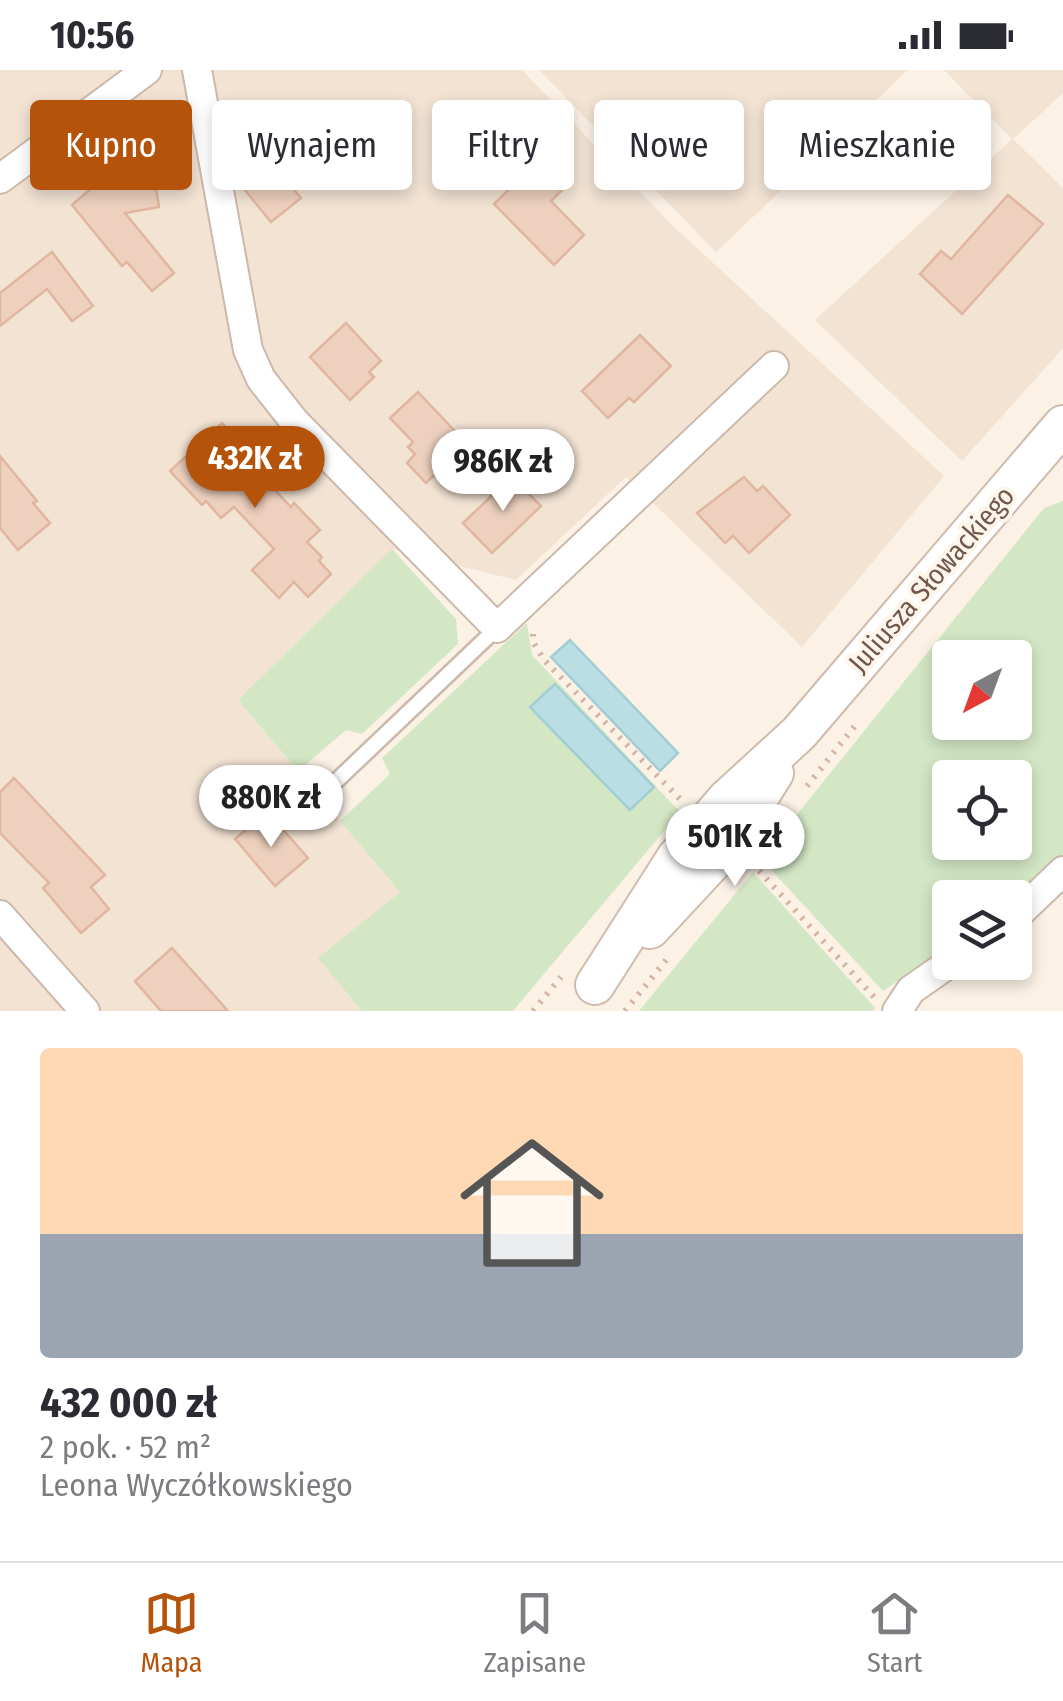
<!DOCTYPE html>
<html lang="pl">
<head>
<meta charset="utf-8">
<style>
	body { margin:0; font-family:"Fira Sans Condensed",sans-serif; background:#f7f7f7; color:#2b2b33; height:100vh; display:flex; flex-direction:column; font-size:38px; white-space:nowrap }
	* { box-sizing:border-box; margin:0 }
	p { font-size:32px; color:#7c7c81 }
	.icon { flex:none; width:55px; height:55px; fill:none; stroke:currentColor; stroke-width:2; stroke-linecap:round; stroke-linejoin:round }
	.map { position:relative; height:941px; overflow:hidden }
	.side { display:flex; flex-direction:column; background:#fff; flex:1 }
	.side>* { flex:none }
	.guide { position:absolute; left:30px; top:30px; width:1005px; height:90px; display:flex; gap:20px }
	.needle { width:65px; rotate:221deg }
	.buttons { position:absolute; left:932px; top:570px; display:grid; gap:20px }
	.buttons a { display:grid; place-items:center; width:100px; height:100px; border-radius:10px; background:#fff; box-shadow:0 5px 15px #0003; font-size:50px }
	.price { position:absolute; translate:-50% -85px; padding:0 22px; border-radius:35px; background:#fff; color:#222; font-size:32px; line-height:65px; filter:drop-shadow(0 2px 5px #0008) }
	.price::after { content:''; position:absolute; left:50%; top:60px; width:30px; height:22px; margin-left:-15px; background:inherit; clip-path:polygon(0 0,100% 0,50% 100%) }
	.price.current { background:#b45309; color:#fff }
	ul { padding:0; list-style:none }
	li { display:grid; align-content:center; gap:20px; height:530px; padding:0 40px }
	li+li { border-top:2px solid #e1e1e2 }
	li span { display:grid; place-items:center; height:310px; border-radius:10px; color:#555 }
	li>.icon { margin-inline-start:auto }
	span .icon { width:180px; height:180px; fill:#fffc; stroke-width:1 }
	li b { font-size:42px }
	.chip { padding:0 35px; border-radius:10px; background:#fff; box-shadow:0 5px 15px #0003; font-size:35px; line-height:90px }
	.chip.current { background:#b45309; color:#fff }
	.status { display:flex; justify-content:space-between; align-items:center; height:70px; padding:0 50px; background:#fff; direction:ltr }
	.status svg { height:28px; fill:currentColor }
	.tabs { display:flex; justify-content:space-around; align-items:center; height:140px; border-top:2px solid #e1e1e2; background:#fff; font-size:28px; color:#7c7c81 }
	.tabs a { display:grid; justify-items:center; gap:5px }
	.tabs .current { color:#b45309 }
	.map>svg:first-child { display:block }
</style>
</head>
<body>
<div class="status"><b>10:56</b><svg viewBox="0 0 49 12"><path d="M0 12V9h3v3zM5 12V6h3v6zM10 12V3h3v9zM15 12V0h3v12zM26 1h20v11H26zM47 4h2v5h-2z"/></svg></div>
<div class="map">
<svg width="1063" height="941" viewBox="0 0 1063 941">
	<rect width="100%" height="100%" fill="#fbf1e5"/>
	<g fill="#f2e3d3">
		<path d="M 0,0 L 522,0 L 672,155 L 944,406 L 802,577 L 626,407 L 516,510 L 392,479 L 238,630 L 400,822 L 319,888 L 362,941 L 0,941 Z"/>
		<path d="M 539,0 L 908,0 L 716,182 Z"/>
		<path d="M 944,0 L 1063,0 L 1063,23 L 1013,69 L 1063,118 L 1063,278 L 962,391 L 815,250 L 1012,69 Z"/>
	</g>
	<g fill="#d3e7c4" fill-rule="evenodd">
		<path d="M 1063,431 L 1063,784 L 1015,830 L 950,828 L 950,877 L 883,921 L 761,789 L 1044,438 ZM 950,588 L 1015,588 L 1015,652 L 950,652 ZM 950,708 L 1015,708 L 1015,772 L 950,772 Z"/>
		<path d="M 392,479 L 456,549 L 458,574 L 362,664 L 346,660 L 298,701 L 238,630 Z"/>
		<path d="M 527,553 L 532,585 L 680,742 L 513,941 L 362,941 L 318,888 L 400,822 L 340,751 L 390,704 L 382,688 Z"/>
		<path d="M 753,802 L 875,938 L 872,941 L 639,941 Z"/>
	</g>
	<g fill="#badee3" stroke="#a1cdd4" stroke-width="2.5">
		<path d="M 570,570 L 678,683 L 660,701 L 551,587 Z"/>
		<path d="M 555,614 L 654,717 L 630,740 L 530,637 Z"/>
	</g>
	<g fill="#eed0be" stroke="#e0b69f" stroke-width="2.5">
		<path d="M 150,82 L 159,137 L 125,143 L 174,203 L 152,221 L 127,192 L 122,196 L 72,135 L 121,93 L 120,87 Z"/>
		<path d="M 269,90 L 301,128 L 271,152 L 240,114 Z"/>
		<path d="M 539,90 L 565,117 L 551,131 L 584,165 L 554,195 L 494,134 Z"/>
		<path d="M 1008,125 L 1043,154 L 962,244 L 920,204 L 941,181 L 951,189 Z"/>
		<path d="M 52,182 L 93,236 L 72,251 L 47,219 L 0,256 L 0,223 Z"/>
		<path d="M 346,253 L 381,291 L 369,302 L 374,307 L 350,330 L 310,287 Z"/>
		<path d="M 640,265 L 671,296 L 634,332 L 629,328 L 608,348 L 582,321 Z"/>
		<path d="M 418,322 L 467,374 L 426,413 L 407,393 L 415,384 L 408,377 L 413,372 L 390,348 Z"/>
		<path d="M 222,353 L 246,379 L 241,384 L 291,437 L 294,433 L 320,460 L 307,472 L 322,487 L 319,491 L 331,504 L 308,527 L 294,512 L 279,528 L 252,500 L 274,479 L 234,437 L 221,448 L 206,431 L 202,435 L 170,401 Z"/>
		<path d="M 0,386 L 37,431 L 33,433 L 50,453 L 18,480 L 0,458 Z"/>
		<path d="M 531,397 L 529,424 L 541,436 L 492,483 L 463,453 L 503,415 L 508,420 Z"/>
		<path d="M 744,407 L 757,421 L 763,416 L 790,445 L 749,483 L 733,466 L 725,473 L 697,443 Z"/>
		<path d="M 14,708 L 105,805 L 91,817 L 109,839 L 81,863 L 43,818 L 49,813 L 0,763 L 0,722 Z"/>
		<path d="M 264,744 L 276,758 L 279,755 L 308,788 L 275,816 L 235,769 Z"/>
		<path d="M 172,878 L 228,941 L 161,941 L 135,911 Z"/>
	</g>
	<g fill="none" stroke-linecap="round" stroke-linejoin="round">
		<defs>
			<path id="lane" d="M 331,716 L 497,558"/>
			<g id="street">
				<path d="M 197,0 L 248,280 L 261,309 L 294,351 L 497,558 L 774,296"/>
				<path d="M 0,109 L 147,0"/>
				<path d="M 0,845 L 85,941"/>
				<path d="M 1015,847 L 1063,801"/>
				<path d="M 897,941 L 911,920 L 951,892"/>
			</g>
			<g id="secondary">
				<path d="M 650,859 L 730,773 L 774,703"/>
				<path d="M 595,915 L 676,788 L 727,729 L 799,663 L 1063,355"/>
			</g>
		</defs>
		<use href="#lane" stroke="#ccb9ac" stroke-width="19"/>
		<use href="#street" stroke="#ccb9ac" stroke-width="32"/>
		<use href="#secondary" stroke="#d0bbac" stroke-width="42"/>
		<g stroke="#d3b3a1" stroke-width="6" stroke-dasharray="2.5 8" stroke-linecap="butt">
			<path d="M 533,564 L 533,572 L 544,590 L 683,732"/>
			<path d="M 807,716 L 858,652"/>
			<path d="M 752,793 L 875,928"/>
			<path d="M 533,941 L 561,907"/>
			<path d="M 625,941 L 667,889"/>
		</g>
		<use href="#lane" stroke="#fff" stroke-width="14"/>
		<use href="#street" stroke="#fff" stroke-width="28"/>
		<use href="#secondary" stroke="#fff" stroke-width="38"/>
	</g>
	<g text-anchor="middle" stroke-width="8" stroke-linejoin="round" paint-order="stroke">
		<g font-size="28" fill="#72584c" stroke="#fef6ea">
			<text transform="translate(931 509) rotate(-49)" y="10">Juliusza Słowackiego</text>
		</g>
	</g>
</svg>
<div class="buttons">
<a><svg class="needle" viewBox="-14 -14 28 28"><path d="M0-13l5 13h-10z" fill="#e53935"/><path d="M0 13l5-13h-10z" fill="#7c7c81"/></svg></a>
<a><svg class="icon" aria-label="locate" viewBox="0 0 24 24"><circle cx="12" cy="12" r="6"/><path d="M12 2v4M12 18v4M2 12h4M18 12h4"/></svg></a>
<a><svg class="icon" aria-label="layers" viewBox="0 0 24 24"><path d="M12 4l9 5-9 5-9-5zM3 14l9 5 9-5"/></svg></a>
</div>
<b class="price current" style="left:255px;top:441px">432K zł</b>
<b class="price" style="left:503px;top:444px">986K zł</b>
<b class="price" style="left:271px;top:780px">880K zł</b>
<b class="price" style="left:735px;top:819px">501K zł</b>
<div class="guide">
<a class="chip current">Kupno</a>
<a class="chip">Wynajem</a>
<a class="chip">Filtry</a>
<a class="chip">Nowe</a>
<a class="chip">Mieszkanie</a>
</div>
</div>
<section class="side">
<ul>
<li><span style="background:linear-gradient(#ffd9b3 60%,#9aa5b1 0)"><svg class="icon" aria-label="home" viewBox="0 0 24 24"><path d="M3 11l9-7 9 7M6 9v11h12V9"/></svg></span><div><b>432 000 zł</b><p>2 pok. · 52 m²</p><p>Leona Wyczółkowskiego</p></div></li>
</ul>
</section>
<nav class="tabs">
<a class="current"><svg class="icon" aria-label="map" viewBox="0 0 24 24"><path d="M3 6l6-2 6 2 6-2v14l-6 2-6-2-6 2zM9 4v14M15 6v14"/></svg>Mapa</a>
<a><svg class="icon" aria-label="saved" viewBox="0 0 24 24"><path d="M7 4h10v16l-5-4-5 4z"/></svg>Zapisane</a>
<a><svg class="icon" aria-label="home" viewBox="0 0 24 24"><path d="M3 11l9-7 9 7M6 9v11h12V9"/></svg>Start</a>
</nav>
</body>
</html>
